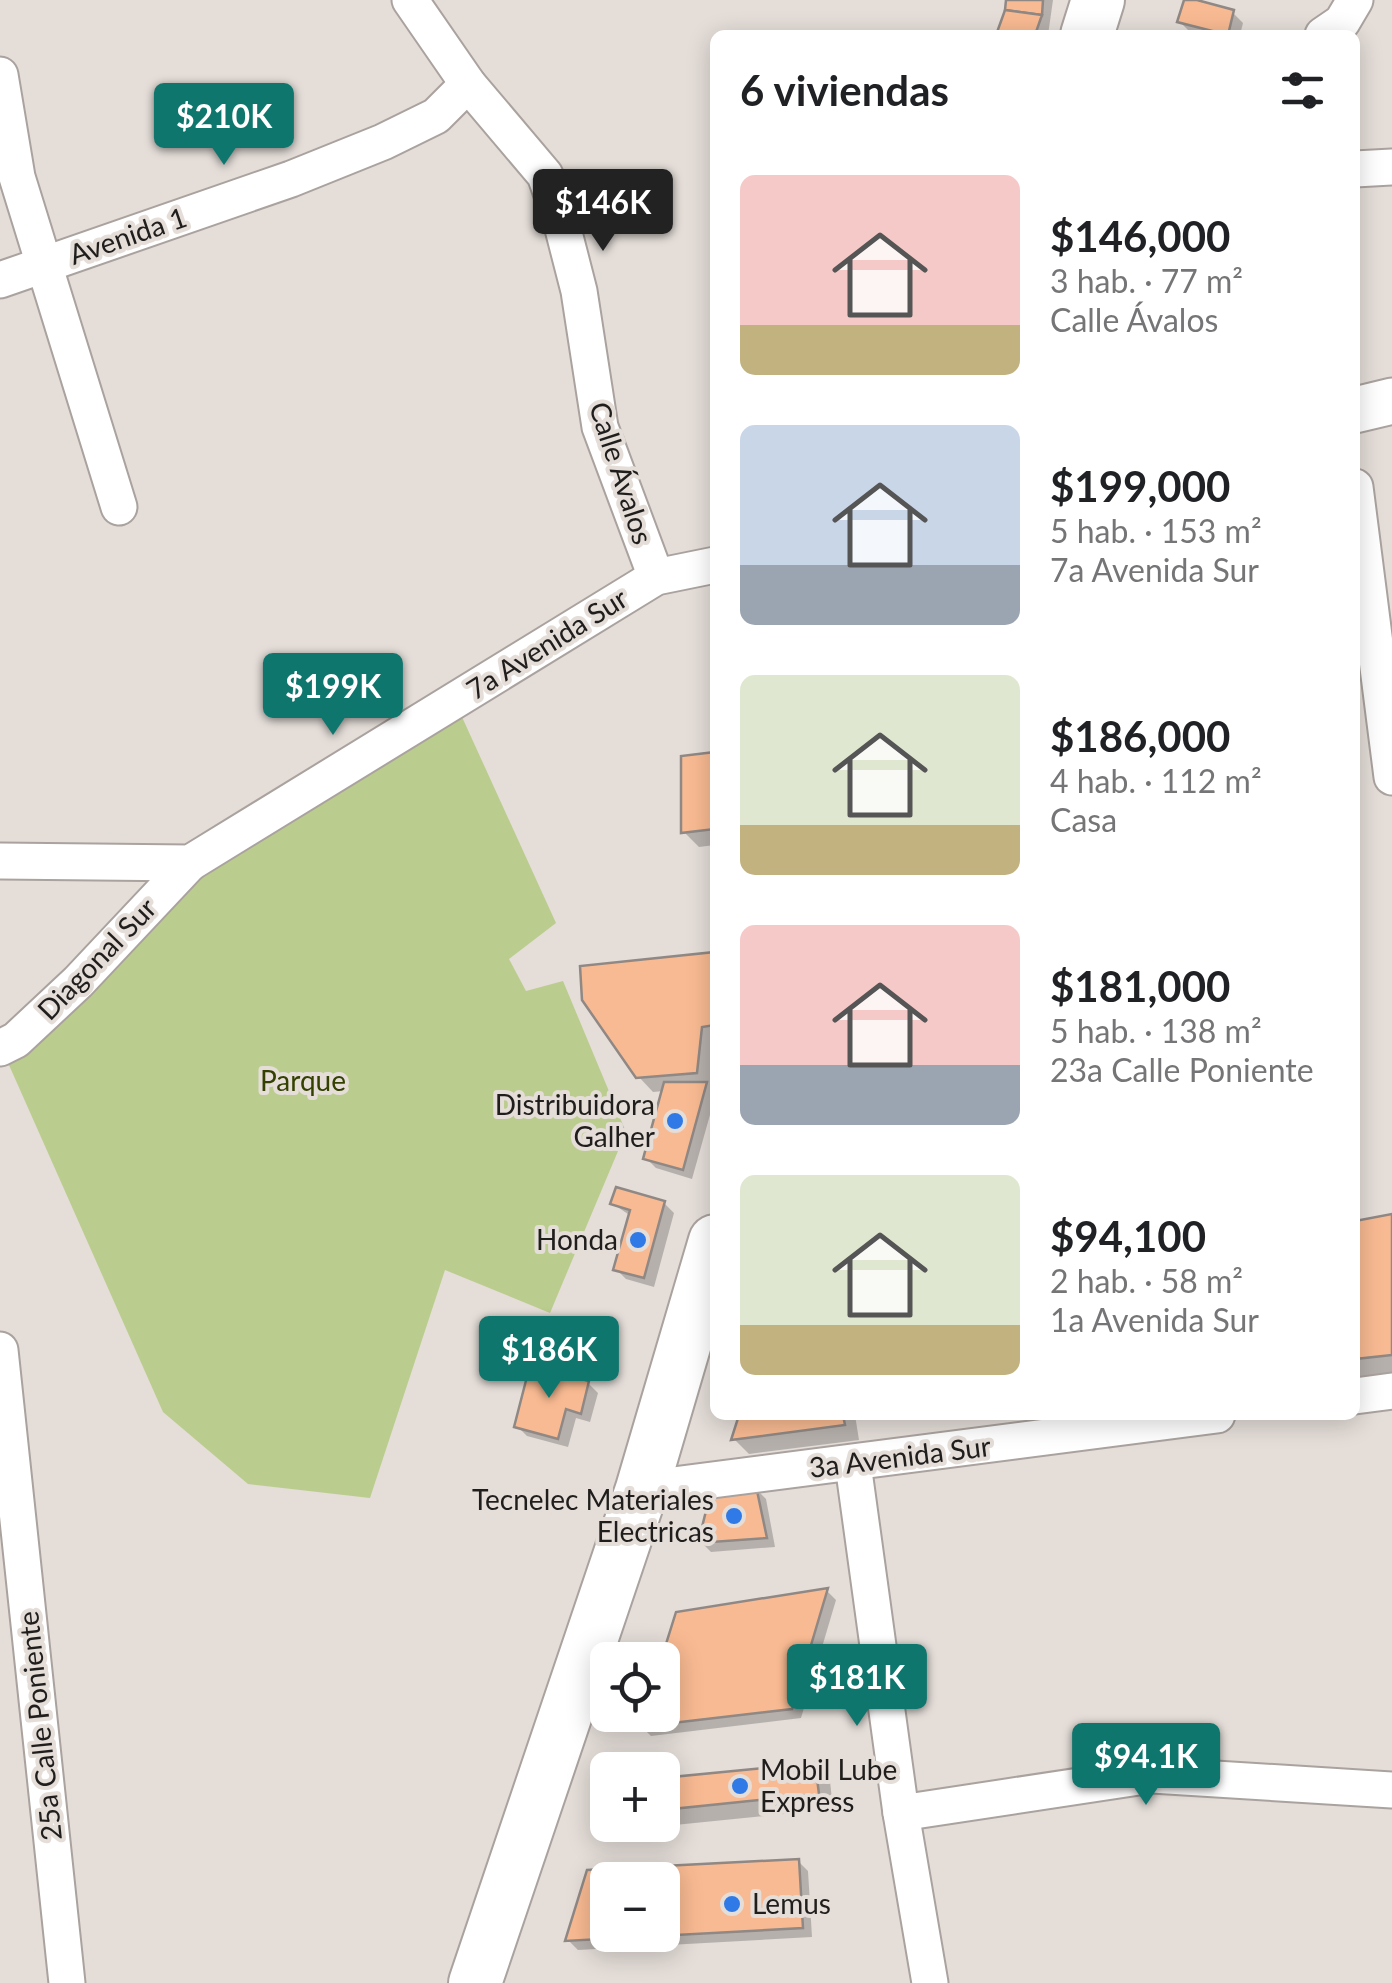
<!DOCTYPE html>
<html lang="es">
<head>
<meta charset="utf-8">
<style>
	body { margin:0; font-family:Lato,sans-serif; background:#f2f2f2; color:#202124; height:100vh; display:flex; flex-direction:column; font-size:38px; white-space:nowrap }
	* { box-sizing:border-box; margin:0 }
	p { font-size:32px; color:#757577 }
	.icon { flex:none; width:55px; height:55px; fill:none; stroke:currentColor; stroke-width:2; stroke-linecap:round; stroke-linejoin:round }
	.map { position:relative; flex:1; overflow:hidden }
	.side { position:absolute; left:710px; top:30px; width:650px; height:1390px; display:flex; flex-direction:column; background:#fff; border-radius:15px; box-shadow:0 5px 25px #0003 }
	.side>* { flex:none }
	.controls { position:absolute; left:590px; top:1642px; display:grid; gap:20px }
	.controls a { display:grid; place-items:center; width:90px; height:90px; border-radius:15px; background:#fff; box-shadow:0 5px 25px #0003; font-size:50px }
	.price { position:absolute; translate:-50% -85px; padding:0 22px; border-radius:10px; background:#0f766e; color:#fff; font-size:32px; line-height:65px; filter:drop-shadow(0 2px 5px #0008) }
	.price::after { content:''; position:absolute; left:50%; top:60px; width:30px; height:22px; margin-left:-15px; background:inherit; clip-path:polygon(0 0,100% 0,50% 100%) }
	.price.on { background:#222; color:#fff }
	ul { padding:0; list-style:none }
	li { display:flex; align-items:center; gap:30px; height:250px; padding:0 30px }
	li span { display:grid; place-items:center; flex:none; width:280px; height:200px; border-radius:15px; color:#555 }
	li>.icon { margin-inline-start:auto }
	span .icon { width:120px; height:120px; fill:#fffc; stroke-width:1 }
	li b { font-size:42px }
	h2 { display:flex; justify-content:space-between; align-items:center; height:120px; padding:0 30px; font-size:42px }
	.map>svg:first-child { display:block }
</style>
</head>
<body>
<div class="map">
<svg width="1392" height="1983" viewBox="0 0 1392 1983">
	<rect width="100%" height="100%" fill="#e4ddd8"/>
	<path fill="#bbcd8e" d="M 462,717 L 556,923 L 509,959 L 526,991 L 563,981 L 626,1132 L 550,1313 L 445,1270 L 370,1498 L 248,1484 L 163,1412 L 1,1047 L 190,863 Z"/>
	<g fill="#0003" fill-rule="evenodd">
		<path d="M 1008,0 L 1053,0 L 1048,35 L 999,35 Z"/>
		<path d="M 1187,0 L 1233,13 L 1243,23 L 1240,35 L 1201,35 L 1190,32 L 1180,22 Z"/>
		<path d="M 715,755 L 715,845 L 699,847 L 684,832 Z"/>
		<path d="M 715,955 L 715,1058 L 711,1090 L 715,1097 L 692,1179 L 656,1168 L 646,1158 L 664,1091 L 653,1092 L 638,1076 Z"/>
		<path d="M 664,1203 L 674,1213 L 654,1287 L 626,1279 L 616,1269 L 631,1216 L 613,1204 Z"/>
		<path d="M 1392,1216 L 1392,1377 L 1355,1381 L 1355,1223 Z"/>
		<path d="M 588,1383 L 598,1393 L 590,1422 L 576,1418 L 568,1447 L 527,1436 L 517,1426 Z"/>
		<path d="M 741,1415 L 855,1415 L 859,1440 L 749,1454 L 734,1439 Z"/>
		<path d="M 756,1489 L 766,1499 L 775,1547 L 711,1552 L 701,1542 Z"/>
		<path d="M 827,1591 L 836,1600 L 801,1718 L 651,1736 L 641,1726 L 645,1715 L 662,1715 Z"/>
		<path d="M 814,1766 L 830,1781 L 833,1809 L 655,1827 L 654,1825 L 662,1825 L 662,1781 Z"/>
		<path d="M 798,1861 L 808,1871 L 812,1937 L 578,1950 L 568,1940 L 589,1872 ZM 608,1880 L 662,1880 L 662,1935 L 608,1935 Z"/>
	</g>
	<g fill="#f8ba92" stroke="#8f8884" stroke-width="2.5" fill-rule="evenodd">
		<path d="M 1006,0 L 1043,0 L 1042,15 L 1005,10 Z"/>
		<path d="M 1184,0 L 1197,0 L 1234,10 L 1228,35 L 1177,22 Z"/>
		<path d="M 1005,10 L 1042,15 L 1035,35 L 996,35 Z"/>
		<path d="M 715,752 L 715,829 L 681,833 L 681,756 Z"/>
		<path d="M 715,952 L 715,1025 L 702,1027 L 697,1073 L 636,1078 L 582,1000 L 580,966 Z"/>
		<path d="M 664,1082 L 707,1082 L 683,1170 L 643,1159 Z"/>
		<path d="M 616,1187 L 665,1201 L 644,1278 L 613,1270 L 630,1210 L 610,1204 Z"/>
		<path d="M 1392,1214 L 1392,1355 L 1355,1359 L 1355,1221 Z"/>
		<path d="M 530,1365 L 589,1381 L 581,1414 L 566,1409 L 558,1439 L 514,1427 Z"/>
		<path d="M 739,1415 L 843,1415 L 845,1425 L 731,1440 Z"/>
		<path d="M 756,1486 L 767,1538 L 698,1543 L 710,1495 Z"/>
		<path d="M 828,1588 L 792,1709 L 638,1727 L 642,1715 L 662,1715 L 661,1660 L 676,1612 Z"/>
		<path d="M 815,1763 L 819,1794 L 662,1810 L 662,1778 Z"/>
		<path d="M 799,1859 L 803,1928 L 565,1941 L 587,1870 ZM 608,1880 L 662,1880 L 662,1935 L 608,1935 Z"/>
	</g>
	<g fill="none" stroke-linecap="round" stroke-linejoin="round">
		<defs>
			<g id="minor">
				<path d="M 410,0 L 468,84 L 545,175 L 560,217 L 579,291 L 600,427 L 656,577"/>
				<path d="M 1323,35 L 1342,22 L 1355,0"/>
				<path d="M 0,75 L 17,177 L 119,507"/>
				<path d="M 1355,169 L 1392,167"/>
				<path d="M 0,280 L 291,179 L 383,142 L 436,116 L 468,84"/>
				<path d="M 1355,487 L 1392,777"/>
				<path d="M 0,861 L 190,863 L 656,577 L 715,565"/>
				<path d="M 0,1048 L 16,1040 L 78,982 L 190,863"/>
				<path d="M 0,1350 L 67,1983"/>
				<path d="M 1355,1396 L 1392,1391"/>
				<path d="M 853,1464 L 901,1813 L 930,1983"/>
				<path d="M 642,1489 L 1217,1415"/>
				<path d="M 901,1813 L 1152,1775 L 1392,1790"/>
			</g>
			<path id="major" d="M 1355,410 L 1392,401"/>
			<g id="highway">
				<path d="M 1087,35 L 1098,0"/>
				<path d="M 475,1983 L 642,1489 L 715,1241"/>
			</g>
		</defs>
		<use href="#minor" stroke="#aaa29e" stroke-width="39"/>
		<use href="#major" stroke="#aaa29e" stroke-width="49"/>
		<use href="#highway" stroke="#aaa29e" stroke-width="56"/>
		<use href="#minor" stroke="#fff" stroke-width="35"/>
		<use href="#major" stroke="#fff" stroke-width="45"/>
		<use href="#highway" stroke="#fff" stroke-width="52"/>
	</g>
	<g fill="#2f7ae6" stroke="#e4ddd8" stroke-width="4">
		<circle cx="675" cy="1121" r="10"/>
		<circle cx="638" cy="1240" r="10"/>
		<circle cx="734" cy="1516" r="10"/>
		<circle cx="740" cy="1786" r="10"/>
		<circle cx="732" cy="1904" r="10"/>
	</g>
	<g text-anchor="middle" stroke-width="8" stroke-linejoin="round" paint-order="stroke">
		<g font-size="28" fill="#201e1c" stroke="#e4ddd8">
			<text transform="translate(128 236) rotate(-19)" y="10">Avenida 1</text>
			<text transform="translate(621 473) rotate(72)" y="10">Calle Ávalos</text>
			<text transform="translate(547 644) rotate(-32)" y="10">7a Avenida Sur</text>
			<text transform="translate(97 959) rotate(-46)" y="10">Diagonal Sur</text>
			<text transform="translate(900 1457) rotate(-7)" y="10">3a Avenida Sur</text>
			<text transform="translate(40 1726) rotate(-96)" y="10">25a Calle Poniente</text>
		</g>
		<g font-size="28" fill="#334000" stroke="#e4ddd8">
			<text x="303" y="1091">Parque</text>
		</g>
		<g font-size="28" fill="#201e1c" stroke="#e4ddd8" text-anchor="end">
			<text x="655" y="1115">Distribuidora<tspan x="655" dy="32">Galher</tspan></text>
			<text x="618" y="1250">Honda</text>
			<text x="714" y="1510">Tecnelec Materiales<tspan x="714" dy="32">Electricas</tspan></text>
			<text x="760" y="1780" text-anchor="start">Mobil Lube<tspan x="760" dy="32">Express</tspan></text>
			<text x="752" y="1914" text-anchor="start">Lemus</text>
		</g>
	</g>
</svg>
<div class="controls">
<a><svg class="icon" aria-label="locate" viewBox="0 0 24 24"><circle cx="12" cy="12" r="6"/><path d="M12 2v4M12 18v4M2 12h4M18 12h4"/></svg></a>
<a>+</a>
<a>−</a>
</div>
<b class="price" style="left:224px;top:168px">$210K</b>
<b class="price on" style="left:603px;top:254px">$146K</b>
<b class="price" style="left:333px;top:738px">$199K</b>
<b class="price" style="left:549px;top:1401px">$186K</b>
<b class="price" style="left:857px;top:1729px">$181K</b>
<b class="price" style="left:1146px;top:1808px">$94.1K</b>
<section class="side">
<h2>6 viviendas<svg class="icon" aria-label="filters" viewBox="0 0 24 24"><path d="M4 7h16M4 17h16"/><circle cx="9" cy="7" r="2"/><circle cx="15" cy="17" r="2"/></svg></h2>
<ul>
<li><span style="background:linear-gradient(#f6c9c9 75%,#c2b280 0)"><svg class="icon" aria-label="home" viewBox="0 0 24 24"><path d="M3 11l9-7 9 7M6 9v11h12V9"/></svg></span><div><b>$146,000</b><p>3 hab. · 77 m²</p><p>Calle Ávalos</p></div></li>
<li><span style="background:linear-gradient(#c9d6e8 70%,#9aa5b1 0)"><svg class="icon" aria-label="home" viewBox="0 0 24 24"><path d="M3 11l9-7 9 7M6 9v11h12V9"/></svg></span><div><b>$199,000</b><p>5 hab. · 153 m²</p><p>7a Avenida Sur</p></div></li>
<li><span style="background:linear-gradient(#dfe7d0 75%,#c2b280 0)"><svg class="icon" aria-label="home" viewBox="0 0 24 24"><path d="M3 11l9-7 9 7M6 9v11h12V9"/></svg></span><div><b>$186,000</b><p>4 hab. · 112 m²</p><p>Casa</p></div></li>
<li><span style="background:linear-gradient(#f6c9c9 70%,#9aa5b1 0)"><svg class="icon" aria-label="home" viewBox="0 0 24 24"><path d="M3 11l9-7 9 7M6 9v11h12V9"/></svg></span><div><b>$181,000</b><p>5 hab. · 138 m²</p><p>23a Calle Poniente</p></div></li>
<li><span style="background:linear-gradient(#dfe7d0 75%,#c2b280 0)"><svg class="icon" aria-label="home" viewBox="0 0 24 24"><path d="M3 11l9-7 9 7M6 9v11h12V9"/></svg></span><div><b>$94,100</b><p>2 hab. · 58 m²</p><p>1a Avenida Sur</p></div></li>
</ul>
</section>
</div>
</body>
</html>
